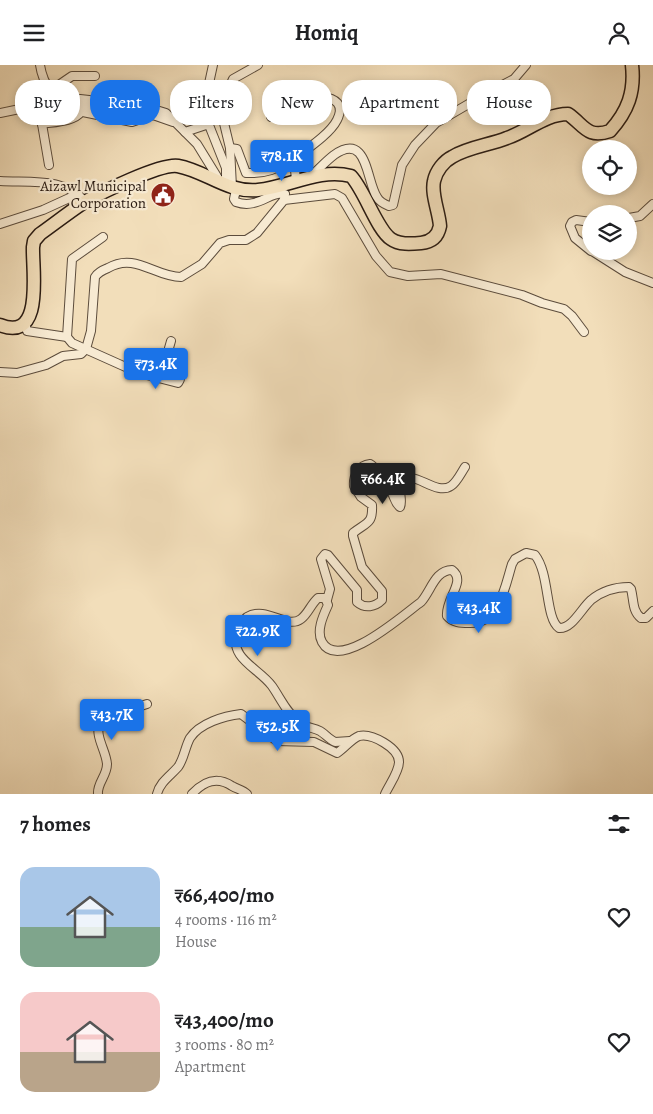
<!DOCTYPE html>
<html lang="en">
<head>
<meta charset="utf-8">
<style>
	body { margin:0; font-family:Alegreya,serif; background:#f2f2f2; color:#202124; height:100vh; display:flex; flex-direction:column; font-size:19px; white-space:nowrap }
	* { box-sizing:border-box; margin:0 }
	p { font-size:16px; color:#757577 }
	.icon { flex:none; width:28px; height:28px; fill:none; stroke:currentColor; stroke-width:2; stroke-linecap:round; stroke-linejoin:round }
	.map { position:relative; height:729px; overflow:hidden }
	.details { display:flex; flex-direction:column; background:#fff; flex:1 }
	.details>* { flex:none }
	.guide { position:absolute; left:15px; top:15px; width:624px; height:45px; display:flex; gap:10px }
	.buttons { position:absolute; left:582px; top:75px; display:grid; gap:10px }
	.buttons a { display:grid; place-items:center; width:55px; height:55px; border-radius:50%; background:#fff; box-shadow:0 2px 8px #0003; font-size:25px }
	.price { position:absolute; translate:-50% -42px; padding:0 11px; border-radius:5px; background:#1a73e8; color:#fff; font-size:16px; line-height:32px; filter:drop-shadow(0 1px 2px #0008) }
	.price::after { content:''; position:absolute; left:50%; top:30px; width:15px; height:11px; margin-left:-8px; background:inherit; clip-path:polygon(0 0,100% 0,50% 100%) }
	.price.active { background:#222; color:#fff }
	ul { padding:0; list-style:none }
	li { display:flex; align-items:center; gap:15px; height:125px; padding:0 20px }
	li span { display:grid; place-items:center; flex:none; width:140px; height:100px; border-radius:15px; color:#555 }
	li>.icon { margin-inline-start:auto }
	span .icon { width:60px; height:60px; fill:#fffc; stroke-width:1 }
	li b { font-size:21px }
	h2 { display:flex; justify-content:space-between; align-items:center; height:60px; padding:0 20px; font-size:21px }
	.tag { padding:0 18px; border-radius:20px; background:#fff; box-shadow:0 2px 8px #0003; font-size:18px; line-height:45px }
	.tag.active { background:#1a73e8; color:#fff }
	header { display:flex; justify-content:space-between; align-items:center; height:65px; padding:0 20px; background:#fff; font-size:22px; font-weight:700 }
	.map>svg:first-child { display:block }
</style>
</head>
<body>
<header><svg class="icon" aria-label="menu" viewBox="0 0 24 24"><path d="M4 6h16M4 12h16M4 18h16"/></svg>Homiq<svg class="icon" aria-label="person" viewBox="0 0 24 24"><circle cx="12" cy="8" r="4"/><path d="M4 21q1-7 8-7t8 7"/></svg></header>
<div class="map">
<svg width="653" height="729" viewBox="0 0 653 729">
	<rect width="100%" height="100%" fill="#f2deba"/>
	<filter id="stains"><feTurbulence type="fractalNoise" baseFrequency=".004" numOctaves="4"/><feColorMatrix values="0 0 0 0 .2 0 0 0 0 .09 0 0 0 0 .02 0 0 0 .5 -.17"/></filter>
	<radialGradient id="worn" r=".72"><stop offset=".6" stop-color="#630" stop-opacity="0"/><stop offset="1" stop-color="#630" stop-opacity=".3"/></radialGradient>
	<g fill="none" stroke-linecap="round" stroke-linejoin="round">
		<defs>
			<g id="minor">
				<path d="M 40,0 C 43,20 55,35 73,45 L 132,57 L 153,50 L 173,57"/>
				<path d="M 213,0 L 208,23 L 205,50 L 226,103 L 226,121"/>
				<path d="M 50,26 L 72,11 L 95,11"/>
				<path d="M 125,34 L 98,36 L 80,34 L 78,36 L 82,41 L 130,48 L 153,44 L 166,48 L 197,79 L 221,118"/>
				<path d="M 0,48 L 34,41 L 42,59 L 49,100"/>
				<path d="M 271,52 C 274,46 277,40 283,37 C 297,31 353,23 337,55 C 330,69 307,84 294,94 L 296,115"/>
				<path d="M 42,59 C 53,57 74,57 81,47"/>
				<path d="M 185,67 L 209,59"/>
				<path d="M 230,83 L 237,84 L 246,108 C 267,109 276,104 294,94"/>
				<path d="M 311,111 C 319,104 326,96 334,90 C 368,66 366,116 377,132 C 379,136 384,139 389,141 L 393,140 L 402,100 L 415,80 L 436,58 L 489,27 L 514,14 L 526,0"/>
				<path d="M 0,116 C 29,118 66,112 85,137"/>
				<path d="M 232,122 L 230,83 L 223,54 L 229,23 L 233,14 L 258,0"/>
				<path d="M 240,124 L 235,129 L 234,134 L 236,137 C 258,145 271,125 285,129 L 284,135"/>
				<path d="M 629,153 L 640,151 L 653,139"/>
				<path d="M 591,157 L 576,155 L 572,157 L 570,161 L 575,173 L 591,186"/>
				<path d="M 0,159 L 43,145 L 78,129"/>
				<path d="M 103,172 L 72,194 L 67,272 L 72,278 L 139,308 L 178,318 C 186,307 173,294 169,283 L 171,276"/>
				<path d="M 592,186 L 625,207 L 653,218"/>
				<path d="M 25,256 L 27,266 L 67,272"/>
				<path d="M 0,307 L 17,308 L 46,300 L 63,291 L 81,289 L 86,284 L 91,266 L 95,212 C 98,207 103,205 108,203 C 135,187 155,212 181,212 L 202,199 L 220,178 L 229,175 L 246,175 L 257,168 L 284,135 L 335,129 L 342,133 L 376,191 L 390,207 L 408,211 L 441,209 L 522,230 L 542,238 L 564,244 L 572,251 L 584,267"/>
				<path d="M 327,535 L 330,524 L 321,494 L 325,489 L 328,490 L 357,525 L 357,537 C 365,544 375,542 382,535 L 382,526 L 362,502 L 353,471 L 353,468 C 367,457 373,459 372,440 L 361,432 L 354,421 C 353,411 359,400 370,399 C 375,401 389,422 392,428 C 395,434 395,438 400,442 C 403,435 398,427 401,419 C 410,400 435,432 451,421 C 457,417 461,408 465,402"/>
				<path d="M 350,676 L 335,677 C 329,674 325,669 320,666 C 313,662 305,663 299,657 C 286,647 281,634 272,621 C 259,603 229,594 237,568 C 239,562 242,556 247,552 C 267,540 286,565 301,554 C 308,549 311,539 318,533 L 325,533 L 328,540 C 323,551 316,566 322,577 C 339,608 404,549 421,537 C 431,526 435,505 452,505 C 467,516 445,534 447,551 C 453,558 461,558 469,558 C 500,559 505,521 512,499 L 515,494 L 526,488 L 535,490 C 550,509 545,553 559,563 C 572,564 581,544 591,535 C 602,526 615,522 629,522 L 631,524 C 634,535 632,546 641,553 L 646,553 L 653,546"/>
				<path d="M 98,729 C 97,718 107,711 107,699 C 106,685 94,671 100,657 L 110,651 L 147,639"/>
				<path d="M 157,729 C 160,717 170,711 178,702 C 184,694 185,682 190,673 C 200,658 224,651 241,649 L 277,676 L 314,677 L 337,688 C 345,683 351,674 359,671 C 372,668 399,683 399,697 C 399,707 389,720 385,729"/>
				<path d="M 192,729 C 204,716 217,711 232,721 C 237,724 243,725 247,729"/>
			</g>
			<path id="trunk" d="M 0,260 C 45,278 32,204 33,182 L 34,176 L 40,169 C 54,159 68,148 83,138 C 100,128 161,98 178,101 C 206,106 227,128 258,125 C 289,122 319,103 351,111 C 365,126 377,165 391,174 C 399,180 411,179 421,178 C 432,177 438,171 440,161 C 439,147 431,129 434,116 C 436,106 444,96 452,92 C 468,82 490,80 507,73 C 528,66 545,49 568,49 C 584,60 587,74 610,66 C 628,46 635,27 632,0"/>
		</defs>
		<use href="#minor" stroke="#5c4c3c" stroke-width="10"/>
		<use href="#trunk" stroke="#2a1b12" stroke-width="15"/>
		<use href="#minor" stroke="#f7ead2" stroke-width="8"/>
		<use href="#trunk" stroke="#f2deba" stroke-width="12"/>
	</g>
	<defs>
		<symbol id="civic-disc" viewBox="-11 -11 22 22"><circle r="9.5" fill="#8f2418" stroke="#f7ead2"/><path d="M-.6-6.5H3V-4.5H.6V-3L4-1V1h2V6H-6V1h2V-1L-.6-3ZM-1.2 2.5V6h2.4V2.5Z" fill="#fff"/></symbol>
	</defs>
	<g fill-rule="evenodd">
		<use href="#civic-disc" x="149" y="116" width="28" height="28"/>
	</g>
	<g text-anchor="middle" stroke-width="4.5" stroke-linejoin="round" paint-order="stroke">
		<g font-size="15" fill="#2a1b12" stroke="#f7ead2" text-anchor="end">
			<text x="146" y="126">Aizawl Municipal<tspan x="146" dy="17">Corporation</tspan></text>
		</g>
	</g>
	<rect width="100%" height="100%" filter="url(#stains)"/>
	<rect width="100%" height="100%" fill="url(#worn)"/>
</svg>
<div class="buttons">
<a><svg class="icon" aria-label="locate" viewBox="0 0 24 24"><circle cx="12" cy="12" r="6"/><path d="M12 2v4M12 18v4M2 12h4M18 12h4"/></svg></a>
<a><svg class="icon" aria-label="layers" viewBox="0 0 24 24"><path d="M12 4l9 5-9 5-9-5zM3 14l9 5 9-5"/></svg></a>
</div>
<b class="price" style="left:282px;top:117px">₹78.1K</b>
<b class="price" style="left:156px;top:325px">₹73.4K</b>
<b class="price active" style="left:383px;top:440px">₹66.4K</b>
<b class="price" style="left:479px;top:569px">₹43.4K</b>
<b class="price" style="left:258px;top:592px">₹22.9K</b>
<b class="price" style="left:112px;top:676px">₹43.7K</b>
<b class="price" style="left:278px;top:687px">₹52.5K</b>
<div class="guide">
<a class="tag">Buy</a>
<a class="tag active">Rent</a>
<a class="tag">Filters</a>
<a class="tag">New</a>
<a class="tag">Apartment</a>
<a class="tag">House</a>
</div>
</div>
<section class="details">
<h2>7 homes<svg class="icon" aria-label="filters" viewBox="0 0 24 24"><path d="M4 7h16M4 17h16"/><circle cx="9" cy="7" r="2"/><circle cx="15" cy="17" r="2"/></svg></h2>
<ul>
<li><span style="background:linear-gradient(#a9c7e8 60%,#7fa58c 0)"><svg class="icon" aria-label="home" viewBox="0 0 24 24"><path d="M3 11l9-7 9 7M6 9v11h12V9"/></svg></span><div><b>₹66,400/mo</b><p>4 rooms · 116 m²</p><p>House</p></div><svg class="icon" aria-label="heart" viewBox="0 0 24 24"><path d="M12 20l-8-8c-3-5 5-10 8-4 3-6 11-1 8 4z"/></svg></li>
<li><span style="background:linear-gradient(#f6c9c9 60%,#b9a48a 0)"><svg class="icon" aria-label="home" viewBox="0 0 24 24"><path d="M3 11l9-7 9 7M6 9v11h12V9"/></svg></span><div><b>₹43,400/mo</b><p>3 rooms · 80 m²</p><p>Apartment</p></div><svg class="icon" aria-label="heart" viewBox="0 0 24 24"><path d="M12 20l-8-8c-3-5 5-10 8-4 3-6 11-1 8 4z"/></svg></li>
</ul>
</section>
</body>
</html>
